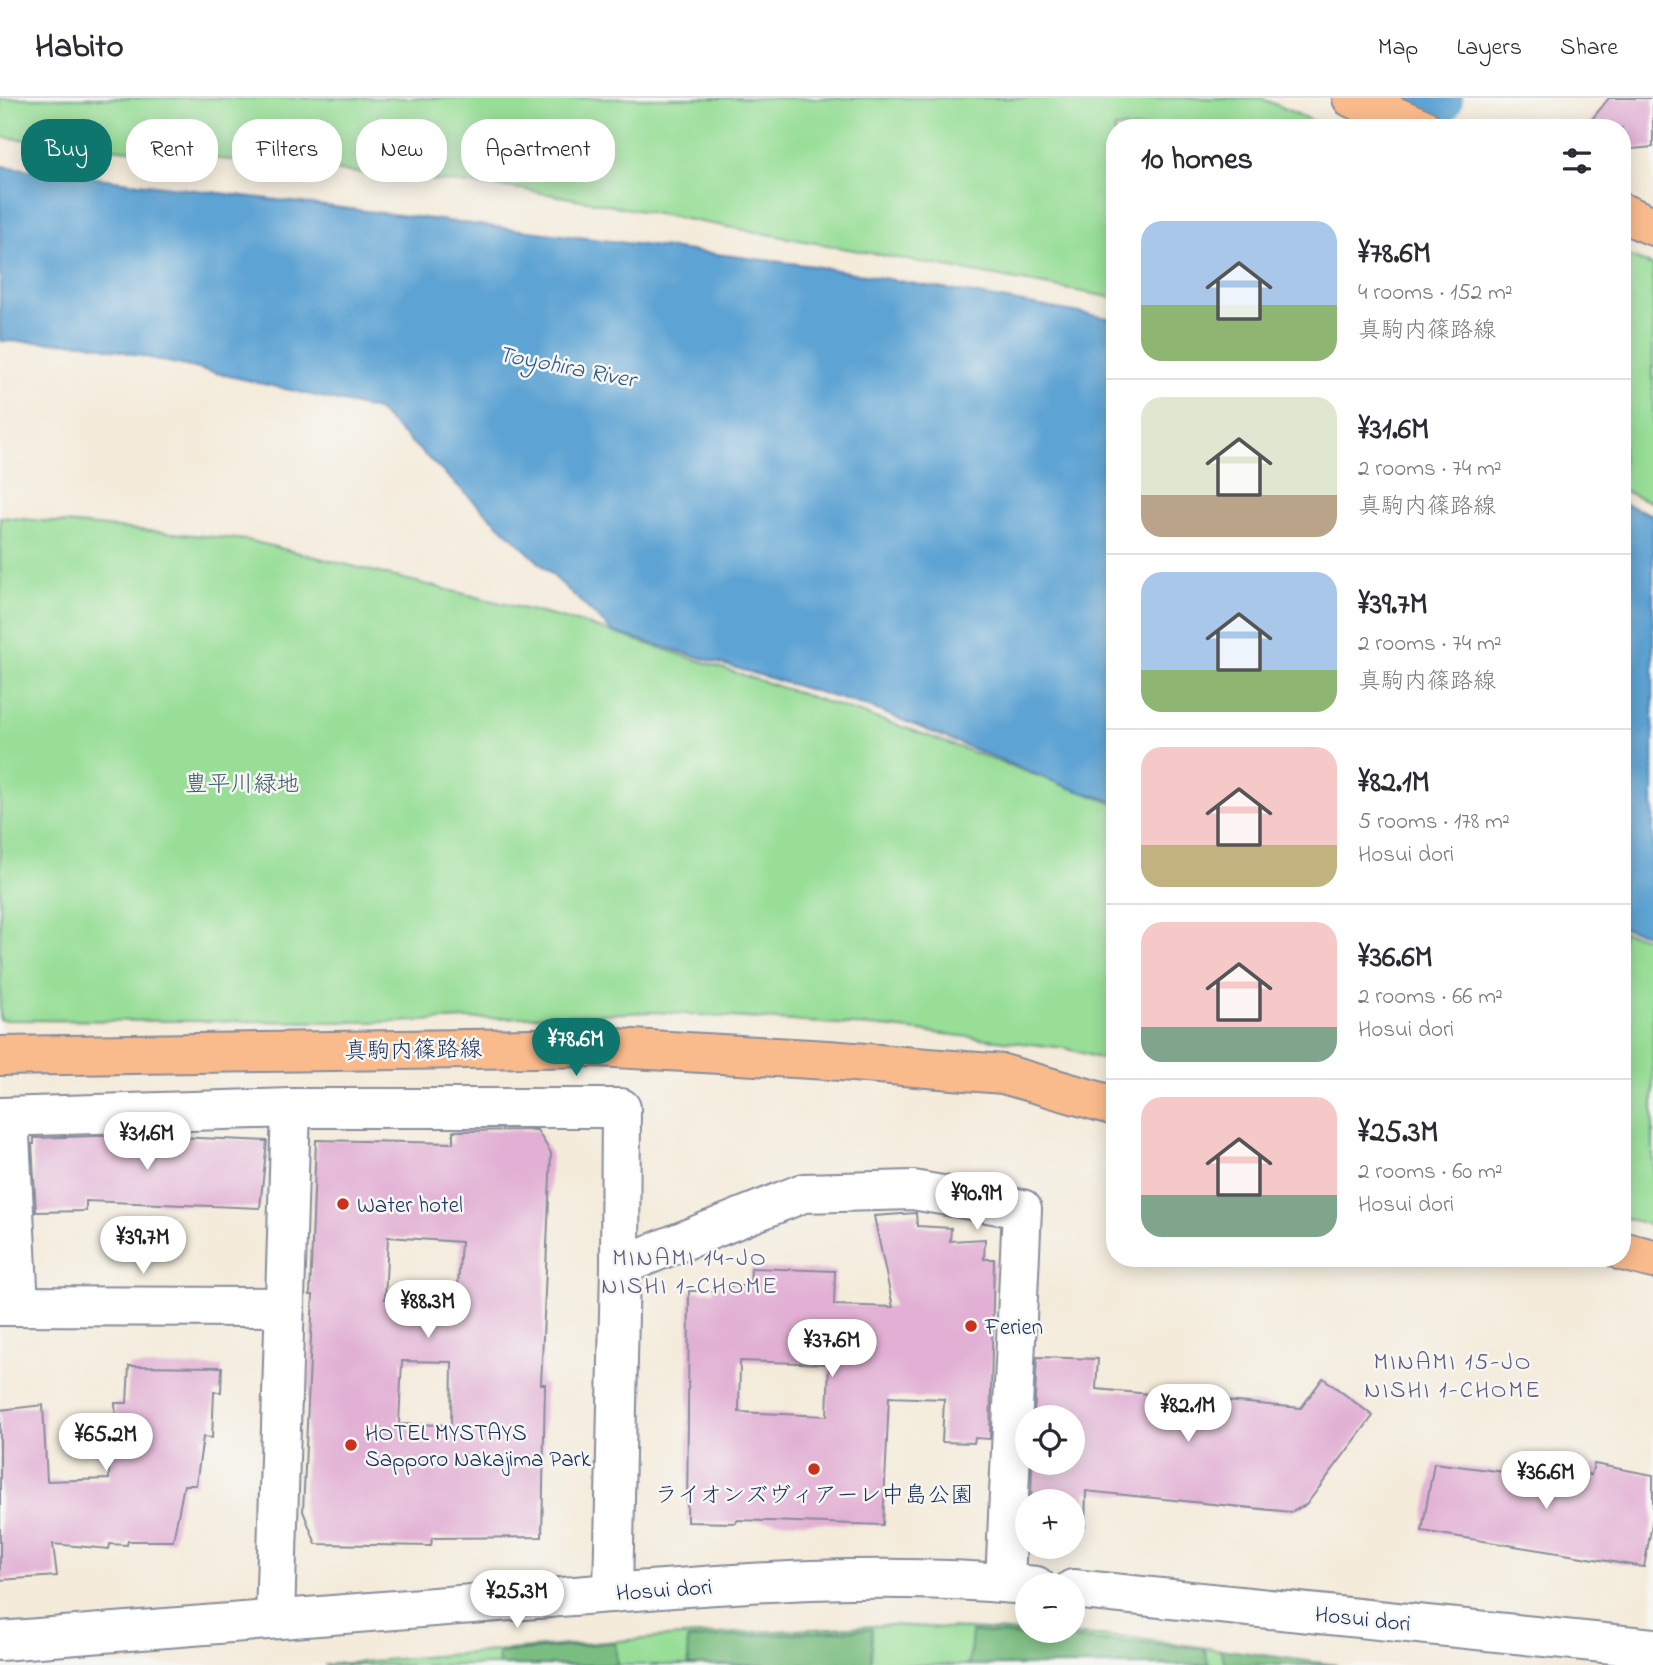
<!DOCTYPE html>
<html lang="en">
<head>
<meta charset="utf-8">
<style>
	body { margin:0; font-family:"Indie Flower","Klee One",sans-serif; background:#f2f2f3; color:#2b2b33; height:100vh; display:flex; flex-direction:column; font-size:26px; white-space:nowrap }
	* { box-sizing:border-box; margin:0 }
	p { font-size:23px; color:#7c7c81 }
	.icon { flex:none; width:38px; height:38px; fill:none; stroke:currentColor; stroke-width:2; stroke-linecap:round; stroke-linejoin:round }
	.map { position:relative; flex:1; overflow:hidden }
	.panel { position:absolute; left:1106px; top:21px; width:525px; height:1148px; display:flex; flex-direction:column; background:#fff; border-radius:28px; box-shadow:0 4px 18px #0003 }
	.panel>* { flex:none }
	.guide { position:absolute; left:21px; top:21px; width:665px; height:63px; display:flex; gap:14px }
	.controls { position:absolute; left:1015px; top:1307px; display:grid; gap:14px }
	.controls a { display:grid; place-items:center; width:70px; height:70px; border-radius:50%; background:#fff; box-shadow:0 4px 18px #0003; font-size:35px }
	.price { position:absolute; translate:-50% -60px; padding:0 16px; border-radius:24px; background:#fff; color:#222; font-size:23px; line-height:46px; filter:drop-shadow(0 2px 4px #0008) }
	.price::after { content:''; position:absolute; left:50%; top:42px; width:21px; height:16px; margin-left:-10px; background:inherit; clip-path:polygon(0 0,100% 0,50% 100%) }
	.price.active { background:#0f766e; color:#fff }
	ul { padding:0; list-style:none }
	li { display:flex; align-items:center; gap:21px; height:175px; padding:0 35px }
	li+li { border-top:2px solid #e1e1e2 }
	li span { display:grid; place-items:center; flex:none; width:196px; height:140px; border-radius:21px; color:#555 }
	li>.icon { margin-inline-start:auto }
	span .icon { width:84px; height:84px; fill:#fffc; stroke-width:1 }
	li b { font-size:30px }
	h2 { display:flex; justify-content:space-between; align-items:center; height:84px; padding:0 35px; font-size:30px }
	.pill { padding:0 24px; border-radius:28px; background:#fff; box-shadow:0 4px 18px #0003; font-size:24px; line-height:63px }
	.pill.active { background:#0f766e; color:#fff }
	header { display:flex; align-items:center; gap:42px; box-sizing:border-box; height:98px; padding:0 35px; background:#fff; border-bottom:2px solid #e1e1e2 }
	header strong { font-size:33px }
	nav { display:flex; gap:38px; margin-inline-start:auto; font-size:24px }
	.map>svg:first-child { display:block }
</style>
</head>
<body>
<header>
<strong>Habito</strong>
<nav><a>Map</a><a>Layers</a><a>Share</a></nav>
</header>
<div class="map">
<svg width="1653" height="1567" viewBox="0 0 1653 1567">
	<rect width="100%" height="100%" fill="#f6f6f2"/>
	<filter id="ink" filterUnits="userSpaceOnUse"><feTurbulence type="fractalNoise" baseFrequency=".0143" numOctaves="2"/><feDisplacementMap in="SourceGraphic" scale="14" xChannelSelector="R" yChannelSelector="G"/><feConvolveMatrix kernelMatrix="1 2 1 2 8 2 1 2 1" color-interpolation-filters="sRGB"/></filter>
	<filter id="wash" filterUnits="userSpaceOnUse"><feTurbulence type="fractalNoise" baseFrequency=".00686" numOctaves="4" result="noise"/><feDisplacementMap in="SourceGraphic" scale="28" xChannelSelector="R" yChannelSelector="G"/><feGaussianBlur stdDeviation="1.57" result="paint"/><feColorMatrix in="noise" values="0 0 0 0 0 0 0 0 0 0 0 0 0 0 0 0 0 1.4 0 .05"/><feComposite in="paint" operator="in"/></filter>
	<g filter="url(#wash)">
		<rect width="100%" height="100%" fill="#f4ebda"/>
		<g fill="#98de97" stroke="#5a867a" stroke-width="2">
			<path d="M 0,0 L 1261,0 L 1329,30 L 1115,30 L 1115,200 L 521,91 L 0,39 Z"/>
			<path d="M 1622,155 L 1653,168 L 1653,405 L 1622,392 Z"/>
			<path d="M 0,419 L 247,442 L 589,527 L 906,630 L 1115,706 L 1115,965 L 1065,950 L 883,929 L 654,914 L 392,924 L 0,922 Z"/>
			<path d="M 1622,834 L 1653,841 L 1653,1128 L 1622,1119 Z"/>
			<path d="M 890,1527 L 1133,1540 L 1333,1567 L 324,1567 L 680,1538 Z"/>
		</g>
		<g fill="#7abd80" stroke="#4a766f" stroke-width="2">
			<path d="M 872,1531 L 871,1567 L 689,1567 L 687,1541 Z"/>
			<path d="M 972,1534 L 1204,1550 L 1209,1567 L 969,1567 Z"/>
			<path d="M 615,1544 L 617,1567 L 499,1567 L 498,1555 Z"/>
			<path d="M 1220,1551 L 1337,1567 L 1226,1567 Z"/>
		</g>
		<g fill="#5da3d3" stroke="#3c6998" stroke-width="2">
			<path d="M 0,68 L 814,168 L 1115,221 L 1115,704 L 1070,690 L 872,610 L 613,534 L 377,312 L 85,245 L 0,243 Z"/>
			<path d="M 1622,405 L 1653,417 L 1653,837 L 1622,830 Z"/>
		</g>
		<g fill="none" stroke-linecap="round" stroke-linejoin="round">
			<path stroke="#5da3d3" stroke-width="60" d="M 1432,1 L 1433,0"/>
		</g>
		<g id="blocks">
			<g fill="#e2b0d4" fill-rule="evenodd">
				<path d="M 1609,0 L 1653,0 L 1653,49 L 1622,52 L 1622,30 L 1585,30 Z"/>
				<path d="M 537,1032 L 551,1055 L 541,1286 L 545,1286 L 542,1439 L 432,1440 L 431,1448 L 316,1446 L 303,1413 L 313,1197 L 310,1197 L 316,1042 L 453,1045 L 453,1033 ZM 388,1139 L 461,1144 L 457,1201 L 385,1201 ZM 402,1263 L 452,1264 L 451,1327 L 399,1326 Z"/>
				<path d="M 127,1037 L 267,1043 L 260,1110 L 86,1103 L 86,1113 L 36,1114 L 32,1046 L 34,1046 L 34,1040 Z"/>
				<path d="M 916,1115 L 917,1128 L 951,1130 L 950,1143 L 985,1141 L 984,1161 L 994,1161 L 990,1341 L 975,1340 L 974,1345 L 942,1344 L 944,1301 L 889,1299 L 883,1427 L 737,1422 L 736,1425 L 687,1424 L 689,1193 L 714,1193 L 714,1188 L 750,1188 L 751,1170 L 835,1173 L 834,1207 L 893,1209 L 874,1118 ZM 740,1263 L 829,1266 L 827,1318 L 739,1314 Z"/>
				<path d="M 1037,1259 L 1098,1261 L 1096,1291 L 1301,1310 L 1323,1280 L 1373,1318 L 1306,1407 L 1291,1414 L 1086,1393 L 1085,1429 L 1073,1429 L 1073,1404 L 1031,1404 L 1032,1365 L 1073,1365 L 1073,1320 L 1034,1320 Z"/>
				<path d="M 129,1268 L 222,1269 L 221,1294 L 214,1294 L 212,1340 L 203,1339 L 196,1387 L 184,1387 L 173,1443 L 128,1443 L 127,1447 L 110,1446 L 109,1451 L 53,1446 L 57,1478 L 0,1482 L 0,1312 L 43,1307 L 47,1383 L 109,1381 L 110,1353 L 118,1353 L 115,1305 L 127,1305 Z"/>
				<path d="M 1434,1365 L 1584,1384 L 1585,1376 L 1591,1377 L 1594,1366 L 1653,1377 L 1653,1420 L 1644,1469 L 1422,1433 Z"/>
			</g>
		</g>
	</g>
	<g filter="url(#ink)">
		<use href="#blocks" fill-opacity="0" stroke="#888d9c" stroke-width="2"/>
		<g fill="none" stroke-linecap="round" stroke-linejoin="round">
			<defs>
				<g id="minor">
					<path d="M 0,1019 L 291,1010 L 621,1010 L 620,1168 L 613,1495"/>
					<path d="M 9,1019 L 19,1208"/>
					<path d="M 620,1168 L 803,1095 L 913,1092 L 1022,1111 L 1005,1484"/>
					<path d="M 0,1208 L 285,1209"/>
					<path d="M 1073,1491 L 1653,1550"/>
					<path d="M 275,1520 L 291,1010"/>
					<path d="M 0,1543 C 183,1528 366,1514 549,1500 C 711,1487 875,1471 1036,1488"/>
				</g>
				<g id="major">
					<path d="M 1352,0 L 1422,30"/>
					<path d="M 1622,115 L 1653,128"/>
					<path d="M 0,958 L 597,949 L 828,962 L 1003,976 L 1115,1008"/>
					<path d="M 1622,1153 L 1653,1161"/>
				</g>
			</defs>
			<use href="#minor" stroke="#888d9c" stroke-width="42"/>
			<use href="#major" stroke="#888d9c" stroke-width="42"/>
			<use href="#minor" stroke="#fff" stroke-width="38"/>
			<use href="#major" stroke="#fabb8c" stroke-width="38"/>
		</g>
	</g>
	<g fill="#c8321e" stroke="#f6f6f2" stroke-width="2.5">
		<circle cx="343" cy="1106" r="7"/>
		<circle cx="971" cy="1228" r="7"/>
		<circle cx="351" cy="1347" r="7"/>
		<circle cx="814" cy="1371" r="7"/>
	</g>
	<g text-anchor="middle" stroke-width="5" stroke-linejoin="round" paint-order="stroke">
		<g font-size="23" fill="#3a5b6c" stroke="#f6f6f2">
			<text x="242" y="693">豊平川緑地</text>
		</g>
		<g font-size="23" fill="#1b2f5e" stroke="#f6f6f2">
			<text transform="translate(413 951) rotate(-1)" y="8">真駒内篠路線</text>
			<text transform="translate(664 1491) rotate(-4)" y="8">Hosui dori</text>
			<text transform="translate(1363 1520) rotate(6)" y="8">Hosui dori</text>
		</g>
		<g font-size="23" fill="#1b2f5e" stroke="#f6f6f2" text-anchor="start">
			<text x="357" y="1114">Water hotel</text>
			<text x="985" y="1236">Ferien</text>
			<text x="365" y="1342">HOTEL MYSTAYS<tspan x="365" dy="26">Sapporo Nakajima Park</tspan></text>
			<text x="814" y="1404" text-anchor="middle">ライオンズヴィアーレ中島公園</text>
		</g>
		<g font-size="24" font-style="italic" fill="#325887" stroke="#f6f6f2">
			<text transform="translate(567 268) rotate(11)" y="8">Toyohira River</text>
		</g>
		<g font-size="24" letter-spacing="2" fill="#615c87" stroke="#f6f6f2">
			<text x="690" y="1167">MINAMI 14-JO<tspan x="690" dy="28">NISHI 1-CHOME</tspan></text>
			<text x="1453" y="1271">MINAMI 15-JO<tspan x="1453" dy="28">NISHI 1-CHOME</tspan></text>
		</g>
	</g>
</svg>
<div class="controls">
<a><svg class="icon" aria-label="locate" viewBox="0 0 24 24"><circle cx="12" cy="12" r="6"/><path d="M12 2v4M12 18v4M2 12h4M18 12h4"/></svg></a>
<a>+</a>
<a>−</a>
</div>
<b class="price active" style="left:576px;top:980px">¥78.6M</b>
<b class="price" style="left:147px;top:1074px">¥31.6M</b>
<b class="price" style="left:977px;top:1134px">¥90.9M</b>
<b class="price" style="left:143px;top:1178px">¥39.7M</b>
<b class="price" style="left:428px;top:1242px">¥88.3M</b>
<b class="price" style="left:832px;top:1281px">¥37.6M</b>
<b class="price" style="left:1188px;top:1346px">¥82.1M</b>
<b class="price" style="left:106px;top:1375px">¥65.2M</b>
<b class="price" style="left:1546px;top:1413px">¥36.6M</b>
<b class="price" style="left:517px;top:1532px">¥25.3M</b>
<div class="guide">
<a class="pill active">Buy</a>
<a class="pill">Rent</a>
<a class="pill">Filters</a>
<a class="pill">New</a>
<a class="pill">Apartment</a>
</div>
<section class="panel">
<h2>10 homes<svg class="icon" aria-label="filters" viewBox="0 0 24 24"><path d="M4 7h16M4 17h16"/><circle cx="9" cy="7" r="2"/><circle cx="15" cy="17" r="2"/></svg></h2>
<ul>
<li><span style="background:linear-gradient(#a9c7e8 60%,#8fb573 0)"><svg class="icon" aria-label="home" viewBox="0 0 24 24"><path d="M3 11l9-7 9 7M6 9v11h12V9"/></svg></span><div><b>¥78.6M</b><p>4 rooms · 152 m²</p><p>真駒内篠路線</p></div></li>
<li><span style="background:linear-gradient(#dfe7d0 70%,#b9a48a 0)"><svg class="icon" aria-label="home" viewBox="0 0 24 24"><path d="M3 11l9-7 9 7M6 9v11h12V9"/></svg></span><div><b>¥31.6M</b><p>2 rooms · 74 m²</p><p>真駒内篠路線</p></div></li>
<li><span style="background:linear-gradient(#a9c7e8 70%,#8fb573 0)"><svg class="icon" aria-label="home" viewBox="0 0 24 24"><path d="M3 11l9-7 9 7M6 9v11h12V9"/></svg></span><div><b>¥39.7M</b><p>2 rooms · 74 m²</p><p>真駒内篠路線</p></div></li>
<li><span style="background:linear-gradient(#f6c9c9 70%,#c2b280 0)"><svg class="icon" aria-label="home" viewBox="0 0 24 24"><path d="M3 11l9-7 9 7M6 9v11h12V9"/></svg></span><div><b>¥82.1M</b><p>5 rooms · 178 m²</p><p>Hosui dori</p></div></li>
<li><span style="background:linear-gradient(#f6c9c9 75%,#7fa58c 0)"><svg class="icon" aria-label="home" viewBox="0 0 24 24"><path d="M3 11l9-7 9 7M6 9v11h12V9"/></svg></span><div><b>¥36.6M</b><p>2 rooms · 66 m²</p><p>Hosui dori</p></div></li>
<li><span style="background:linear-gradient(#f6c9c9 70%,#7fa58c 0)"><svg class="icon" aria-label="home" viewBox="0 0 24 24"><path d="M3 11l9-7 9 7M6 9v11h12V9"/></svg></span><div><b>¥25.3M</b><p>2 rooms · 60 m²</p><p>Hosui dori</p></div></li>
</ul>
</section>
</div>
</body>
</html>
